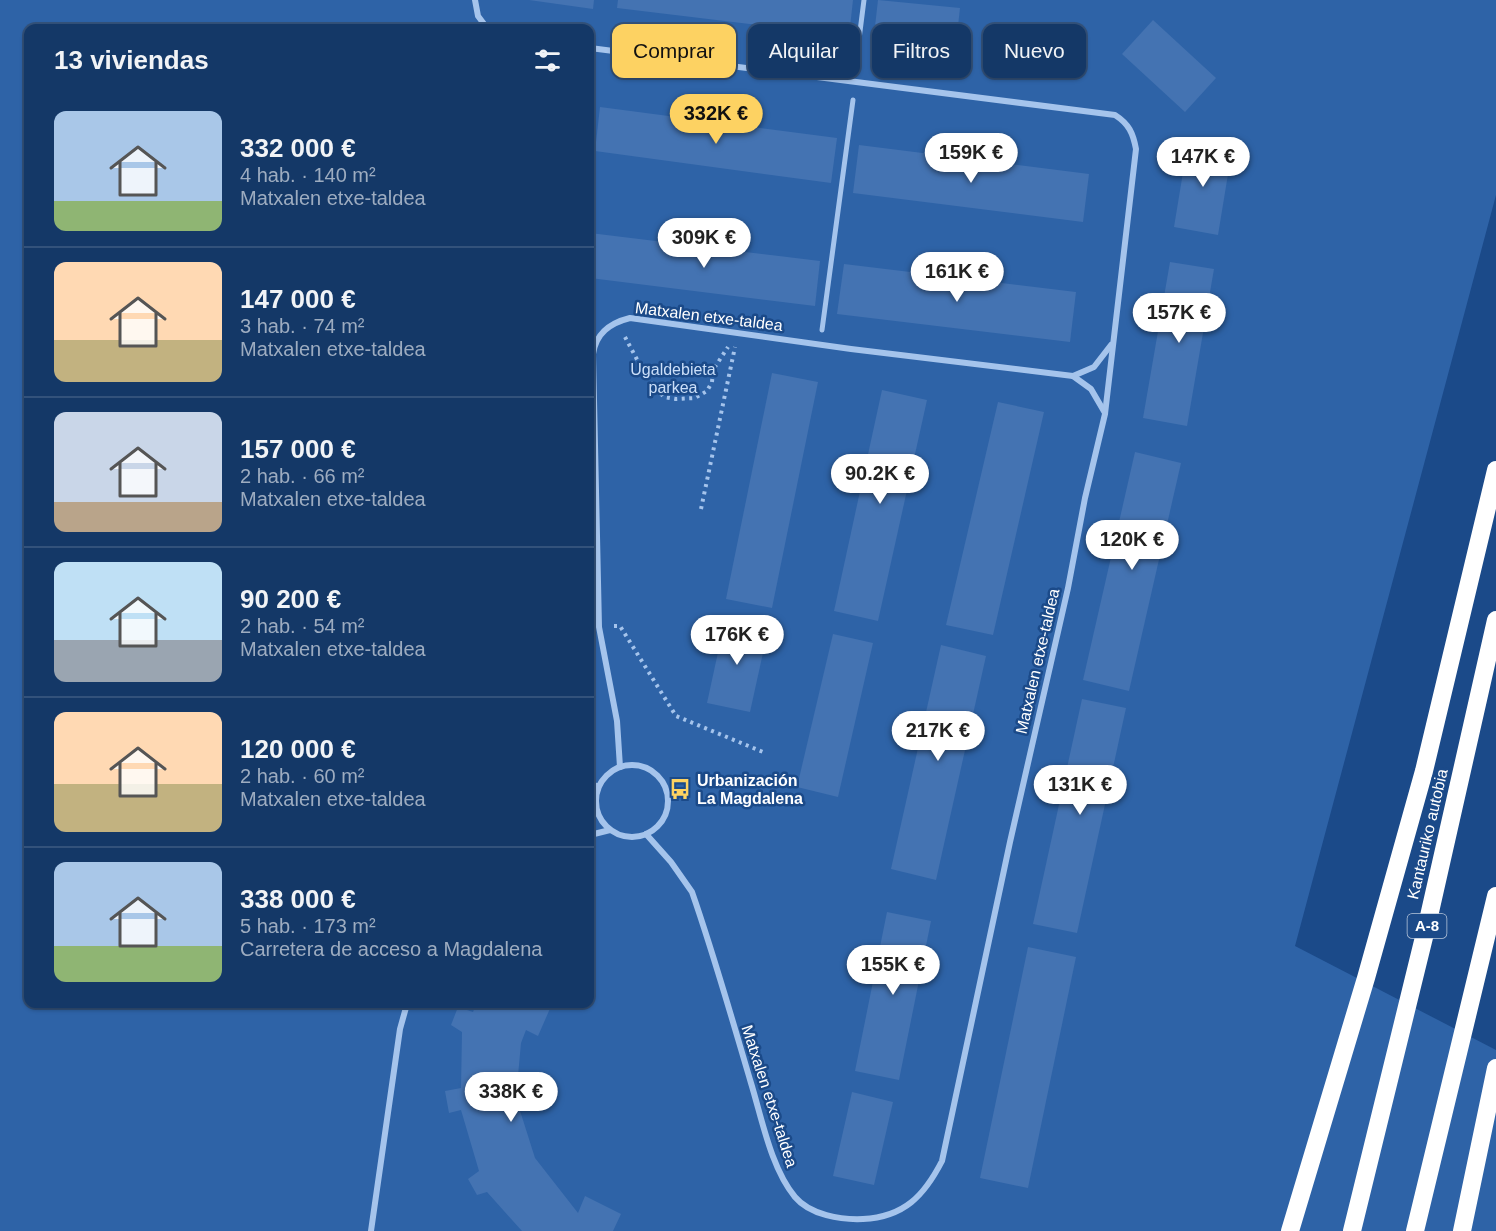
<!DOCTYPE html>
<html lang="es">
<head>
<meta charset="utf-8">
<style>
	body { margin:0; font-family:Helvetica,sans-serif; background:#1d3f6d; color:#f1f3f6; height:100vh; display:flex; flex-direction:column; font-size:22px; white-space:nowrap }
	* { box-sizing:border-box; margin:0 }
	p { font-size:20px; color:#9dacc0 }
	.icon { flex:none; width:33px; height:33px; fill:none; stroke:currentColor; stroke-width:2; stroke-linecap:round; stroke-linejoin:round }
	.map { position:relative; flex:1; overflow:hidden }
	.panel { position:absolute; left:24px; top:24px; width:570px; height:984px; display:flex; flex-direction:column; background:#143867; border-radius:12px; box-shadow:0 2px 4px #0004,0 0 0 2px #33527b }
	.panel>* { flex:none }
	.banner { position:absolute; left:612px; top:24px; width:570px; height:54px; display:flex; gap:12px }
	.price { position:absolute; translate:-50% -51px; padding:0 14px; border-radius:21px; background:#fff; color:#222; font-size:20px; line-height:39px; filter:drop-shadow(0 2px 3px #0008) }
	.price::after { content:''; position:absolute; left:50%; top:36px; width:18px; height:14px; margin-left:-9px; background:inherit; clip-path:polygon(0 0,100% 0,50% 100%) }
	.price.selected { background:#fdd262; color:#111 }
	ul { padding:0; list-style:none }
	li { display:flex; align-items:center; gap:18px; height:150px; padding:0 30px }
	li+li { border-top:2px solid #33527b }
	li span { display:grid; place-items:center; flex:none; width:168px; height:120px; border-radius:12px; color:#555 }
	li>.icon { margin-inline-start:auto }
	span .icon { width:72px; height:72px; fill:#fffc; stroke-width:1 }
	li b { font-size:26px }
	h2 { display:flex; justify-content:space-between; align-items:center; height:72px; padding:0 30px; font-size:26px }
	.pill { padding:0 21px; border-radius:12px; background:#143867; box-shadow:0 2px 4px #0004,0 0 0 2px #33527b; font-size:21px; line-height:54px }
	.pill.selected { background:#fdd262; color:#111 }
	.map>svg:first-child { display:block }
</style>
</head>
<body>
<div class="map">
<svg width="1496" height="1231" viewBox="0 0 1496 1231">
	<rect width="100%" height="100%" fill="#1b4a89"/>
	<path fill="#2e63a7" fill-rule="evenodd" d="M 0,0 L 1496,0 L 1496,195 L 1295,946 L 1496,1050 L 1496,1231 L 0,1231 ZM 28,28 L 590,28 L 590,1004 L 28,1004 Z"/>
	<g fill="#4473b2">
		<path d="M 529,0 L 594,0 L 593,9 Z"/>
		<path d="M 618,0 L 853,0 L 849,36 L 617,8 Z"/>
		<path d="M 878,0 L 960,8 L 955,53 L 873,44 Z"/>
		<path d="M 1153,20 L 1216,78 L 1185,112 L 1122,54 Z"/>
		<path d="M 600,107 L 837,138 L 831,183 L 595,151 Z"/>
		<path d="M 1188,142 L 1232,150 L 1218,235 L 1174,227 Z"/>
		<path d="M 859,145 L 1089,174 L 1083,222 L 853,193 Z"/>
		<path d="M 590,233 L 820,261 L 815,306 L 590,278 Z"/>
		<path d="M 1170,262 L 1214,269 L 1187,426 L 1143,418 Z"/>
		<path d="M 844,264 L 1076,292 L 1070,342 L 837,314 Z"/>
		<path d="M 772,373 L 818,382 L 772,608 L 726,599 Z"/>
		<path d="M 882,390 L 927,400 L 878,621 L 834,611 Z"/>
		<path d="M 998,402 L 1044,412 L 993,635 L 946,625 Z"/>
		<path d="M 1135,452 L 1181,463 L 1129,691 L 1083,680 Z"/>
		<path d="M 725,620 L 768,630 L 750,712 L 707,703 Z"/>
		<path d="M 833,634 L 873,643 L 838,797 L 797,787 Z"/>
		<path d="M 941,645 L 986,656 L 936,880 L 891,869 Z"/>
		<path d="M 1082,699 L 1126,708 L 1077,933 L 1033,924 Z"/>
		<path d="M 887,912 L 931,921 L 899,1080 L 855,1071 Z"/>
		<path d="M 1028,947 L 1076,957 L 1028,1188 L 980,1178 Z"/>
		<path d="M 476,1004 L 552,1004 L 538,1036 L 526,1030 L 521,1043 L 516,1098 L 535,1158 L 578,1213 L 585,1196 L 621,1214 L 613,1231 L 522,1231 L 487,1192 L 477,1195 L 468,1179 L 479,1171 L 461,1110 L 449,1113 L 445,1091 L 461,1088 L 462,1032 L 451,1025 L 458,1007 L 473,1012 Z"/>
		<path d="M 852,1092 L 893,1102 L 874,1185 L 833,1176 Z"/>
	</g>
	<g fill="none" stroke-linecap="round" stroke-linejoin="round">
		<g stroke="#a5c4ec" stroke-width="4" stroke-dasharray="3 4.5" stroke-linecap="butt">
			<path d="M 625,337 L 648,380 L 664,397 L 676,399 L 695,398 L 707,391 L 712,382 L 713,370 L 728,347"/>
			<path d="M 701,509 L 735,347"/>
			<path d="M 614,626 L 620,626 L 676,716 L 763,752"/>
		</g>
		<g stroke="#a5c4ec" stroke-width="5">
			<path d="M 856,63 L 864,0"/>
			<path d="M 822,330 L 853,100"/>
		</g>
		<g stroke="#a5c4ec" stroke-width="6">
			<path d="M 475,0 L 478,16 L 487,28"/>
			<path d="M 590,48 L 1115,115 C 1129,124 1133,133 1136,149 L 1105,414 L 1085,498 L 1068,588 L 1010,842 L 942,1161 C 924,1196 904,1217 863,1219 C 841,1220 810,1215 795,1197 C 771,1168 762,1119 751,1083 C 732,1019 714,955 692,892 L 671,862 L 646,834"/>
			<path d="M 1073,376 L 1094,367 L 1111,345"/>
			<circle cx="632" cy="801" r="36"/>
			<path d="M 620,767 L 617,721 L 599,627 L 593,354 C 596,333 610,323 630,318 L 851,349 L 1073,376 L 1091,389 L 1105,413"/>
			<path d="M 590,795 L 597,786"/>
			<path d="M 590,835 L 610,830"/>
			<path d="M 371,1231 L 400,1029 L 407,1004"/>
		</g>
		<g stroke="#fff" stroke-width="18">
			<path d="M 1290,1231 L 1366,978 L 1424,771 L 1496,470"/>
			<path d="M 1352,1231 L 1427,925 L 1496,620"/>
			<path d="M 1415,1231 L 1496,896"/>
			<path d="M 1462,1231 L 1496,1068"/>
		</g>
	</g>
	<defs>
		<symbol id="bus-bare" viewBox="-9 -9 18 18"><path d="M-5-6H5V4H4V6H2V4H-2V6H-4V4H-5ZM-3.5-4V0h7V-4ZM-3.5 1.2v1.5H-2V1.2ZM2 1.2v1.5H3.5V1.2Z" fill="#fdd262" stroke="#1b4a89" stroke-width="2.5" paint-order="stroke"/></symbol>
	</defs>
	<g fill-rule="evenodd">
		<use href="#bus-bare" x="665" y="774" width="30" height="30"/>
	</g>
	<g text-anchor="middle" stroke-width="5" stroke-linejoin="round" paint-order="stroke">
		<rect fill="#1b4a89" stroke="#bbc9dc" stroke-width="1.5" x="1407.5" y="914" width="39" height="24" rx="4.5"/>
		<g font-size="15" font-weight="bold" fill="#fff">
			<text x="1427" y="931">A-8</text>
		</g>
		<g font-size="16" fill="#fff" stroke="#1b4a89">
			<text transform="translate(709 316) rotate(7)" y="6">Matxalen etxe-taldea</text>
			<text transform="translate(1037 661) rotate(-77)" y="6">Matxalen etxe-taldea</text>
			<text transform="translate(1427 834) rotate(-77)" y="6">Kantauriko autobia</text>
			<text transform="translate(770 1096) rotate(72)" y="6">Matxalen etxe-taldea</text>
		</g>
		<g font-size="16" fill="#cbdff9" stroke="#1b4a89">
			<text x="673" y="375">Ugaldebieta<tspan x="673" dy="18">parkea</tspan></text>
		</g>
		<g font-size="16" font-weight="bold" fill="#fff" stroke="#1b4a89" text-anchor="start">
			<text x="697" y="786">Urbanización<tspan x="697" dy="18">La Magdalena</tspan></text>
		</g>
	</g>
</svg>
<b class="price selected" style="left:716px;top:145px">332K €</b>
<b class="price" style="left:971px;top:184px">159K €</b>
<b class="price" style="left:1203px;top:188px">147K €</b>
<b class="price" style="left:704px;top:269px">309K €</b>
<b class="price" style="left:957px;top:303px">161K €</b>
<b class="price" style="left:1179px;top:344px">157K €</b>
<b class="price" style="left:880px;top:505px">90.2K €</b>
<b class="price" style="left:1132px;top:571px">120K €</b>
<b class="price" style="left:737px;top:666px">176K €</b>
<b class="price" style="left:938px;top:762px">217K €</b>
<b class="price" style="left:1080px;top:816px">131K €</b>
<b class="price" style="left:893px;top:996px">155K €</b>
<b class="price" style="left:511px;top:1123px">338K €</b>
<div class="banner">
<a class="pill selected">Comprar</a>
<a class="pill">Alquilar</a>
<a class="pill">Filtros</a>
<a class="pill">Nuevo</a>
</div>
<section class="panel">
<h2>13 viviendas<svg class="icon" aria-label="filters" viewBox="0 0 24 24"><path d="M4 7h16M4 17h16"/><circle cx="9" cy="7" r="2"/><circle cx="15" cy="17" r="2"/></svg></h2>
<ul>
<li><span style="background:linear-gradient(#a9c7e8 75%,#8fb573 0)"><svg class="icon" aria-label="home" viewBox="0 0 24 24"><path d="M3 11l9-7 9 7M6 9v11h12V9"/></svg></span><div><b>332 000 €</b><p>4 hab. · 140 m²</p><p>Matxalen etxe-taldea</p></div></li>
<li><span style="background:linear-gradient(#ffd9b3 65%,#c2b280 0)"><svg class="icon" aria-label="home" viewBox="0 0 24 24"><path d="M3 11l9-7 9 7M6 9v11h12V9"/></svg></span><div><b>147 000 €</b><p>3 hab. · 74 m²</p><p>Matxalen etxe-taldea</p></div></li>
<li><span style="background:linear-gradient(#c9d6e8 75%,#b9a48a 0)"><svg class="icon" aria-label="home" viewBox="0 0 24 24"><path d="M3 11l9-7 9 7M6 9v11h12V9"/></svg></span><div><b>157 000 €</b><p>2 hab. · 66 m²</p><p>Matxalen etxe-taldea</p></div></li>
<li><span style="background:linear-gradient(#bfe0f5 65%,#9aa5b1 0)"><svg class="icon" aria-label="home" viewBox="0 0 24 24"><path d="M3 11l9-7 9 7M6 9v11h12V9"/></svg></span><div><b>90 200 €</b><p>2 hab. · 54 m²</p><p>Matxalen etxe-taldea</p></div></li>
<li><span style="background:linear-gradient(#ffd9b3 60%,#c2b280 0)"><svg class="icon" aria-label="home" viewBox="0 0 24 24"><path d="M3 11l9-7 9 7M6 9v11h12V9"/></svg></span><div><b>120 000 €</b><p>2 hab. · 60 m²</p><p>Matxalen etxe-taldea</p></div></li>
<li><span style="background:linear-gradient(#a9c7e8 70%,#8fb573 0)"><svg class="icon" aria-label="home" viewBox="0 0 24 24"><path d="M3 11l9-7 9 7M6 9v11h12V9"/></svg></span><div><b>338 000 €</b><p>5 hab. · 173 m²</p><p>Carretera de acceso a Magdalena</p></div></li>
</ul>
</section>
</div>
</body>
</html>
